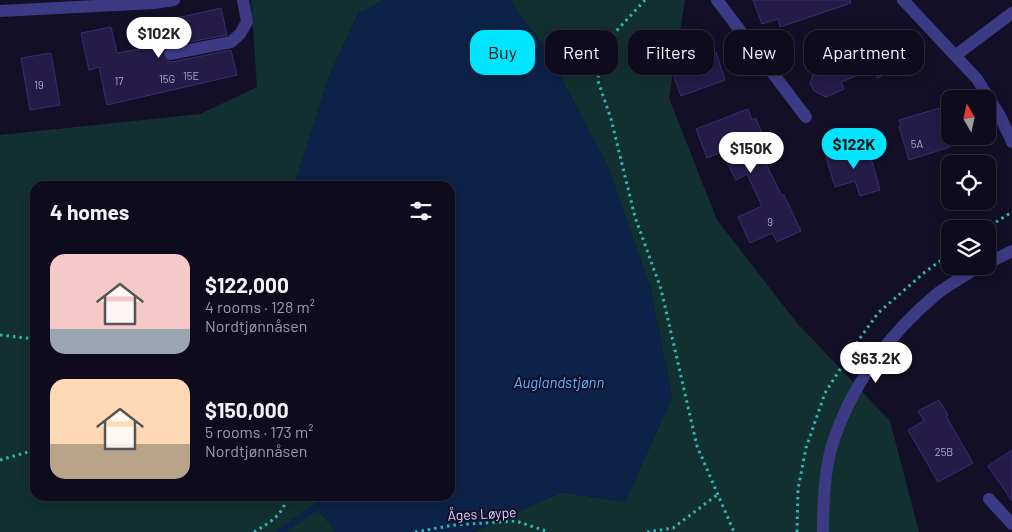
<!DOCTYPE html>
<html lang="en">
<head>
<meta charset="utf-8">
<style>
	body { margin:0; font-family:Barlow,sans-serif; background:#1c1929; color:#f1f3f6; height:100vh; display:flex; flex-direction:column; font-size:19px; white-space:nowrap }
	* { box-sizing:border-box; margin:0 }
	p { font-size:16px; color:#9b9ba3 }
	.icon { flex:none; width:28px; height:28px; fill:none; stroke:currentColor; stroke-width:2; stroke-linecap:round; stroke-linejoin:round }
	.map { position:relative; flex:1; overflow:hidden }
	.drawer { position:absolute; left:30px; top:181px; width:425px; height:320px; display:flex; flex-direction:column; background:#0e0b1c; border-radius:15px; box-shadow:0 2px 12px #0003,0 0 0 1px #2e2b3b }
	.drawer>* { flex:none }
	.hud { position:absolute; left:470px; top:30px; width:466px; height:45px; display:flex; gap:10px }
	.needle { width:32px; rotate:351deg }
	.controls { position:absolute; left:941px; top:90px; display:grid; gap:10px }
	.controls a { display:grid; place-items:center; width:55px; height:55px; border-radius:10px; background:#0e0b1c; box-shadow:0 2px 12px #0003,0 0 0 1px #2e2b3b; font-size:25px }
	.price { position:absolute; translate:-50% -42px; padding:0 11px; border-radius:18px; background:#fff; color:#222; font-size:16px; line-height:32px; filter:drop-shadow(0 1px 2px #0008) }
	.price::after { content:''; position:absolute; left:50%; top:30px; width:15px; height:11px; margin-left:-8px; background:inherit; clip-path:polygon(0 0,100% 0,50% 100%) }
	.price.on { background:#00e5ff; color:#111 }
	ul { padding:0; list-style:none }
	li { display:flex; align-items:center; gap:15px; height:125px; padding:0 20px }
	li span { display:grid; place-items:center; flex:none; width:140px; height:100px; border-radius:15px; color:#555 }
	li>.icon { margin-inline-start:auto }
	span .icon { width:60px; height:60px; fill:#fffc; stroke-width:1 }
	li b { font-size:21px }
	h2 { display:flex; justify-content:space-between; align-items:center; height:60px; padding:0 20px; font-size:21px }
	.tag { padding:0 18px; border-radius:15px; background:#0e0b1c; box-shadow:0 2px 12px #0003,0 0 0 1px #2e2b3b; font-size:18px; line-height:45px }
	.tag.on { background:#00e5ff; color:#111 }
	.map>svg:first-child { display:block }
</style>
</head>
<body>
<div class="map">
<svg width="1012" height="532" viewBox="0 0 1012 532">
	<rect width="100%" height="100%" fill="#130f26"/>
	<g fill="#12302f">
		<path d="M 251,0 L 383,0 L 358,14 L 330,74 L 294,186 L 35,186 L 35,496 L 317,496 L 316,507 L 336,532 L 0,532 L 0,135 L 200,114 L 257,87 Z"/>
		<path d="M 509,0 L 685,0 L 669,98 L 717,220 L 797,323 L 890,421 L 919,532 L 474,532 L 562,492 L 625,502 L 672,397 L 650,287 L 608,167 L 547,51 Z"/>
	</g>
	<path fill="#0c2248" d="M 383,0 L 509,0 L 547,51 L 608,167 L 650,287 L 672,397 L 625,502 L 562,492 L 474,532 L 336,532 L 316,507 L 317,496 L 450,496 L 450,186 L 294,186 L 330,74 L 358,14 Z"/>
	<g fill="none" stroke-linecap="round" stroke-linejoin="round">
		<path stroke="#0c2248" stroke-width="7" d="M 281,532 L 316,507"/>
	</g>
	<g fill="#241b47" stroke="#3b2d73">
		<path d="M 753,0 L 850,0 L 851,3 L 780,27 L 778,19 L 762,24 Z"/>
		<path d="M 221,8 L 227,35 L 168,46 L 163,51 L 162,56 L 167,61 L 172,62 L 231,50 L 237,75 L 107,105 L 99,67 L 89,70 L 81,33 L 111,27 L 117,53 L 155,46 L 150,24 Z"/>
		<path d="M 861,36 L 867,48 L 882,42 L 894,70 L 877,78 L 873,69 L 841,82 L 844,89 L 826,97 L 814,91 L 810,83 L 817,65 L 813,56 Z"/>
		<path d="M 716,52 L 725,80 L 681,96 L 674,77 L 677,75 L 674,67 Z"/>
		<path d="M 51,53 L 60,105 L 30,110 L 21,58 Z"/>
		<path d="M 950,105 L 950,147 L 909,160 L 899,126 L 901,126 L 899,120 Z"/>
		<path d="M 748,109 L 752,120 L 756,118 L 766,145 L 758,148 L 782,196 L 784,195 L 801,231 L 777,242 L 772,233 L 750,243 L 738,217 L 762,206 L 747,174 L 736,180 L 722,152 L 707,158 L 696,129 Z"/>
		<path d="M 867,144 L 880,190 L 860,196 L 855,181 L 835,187 L 826,157 Z"/>
		<path d="M 939,400 L 948,415 L 946,416 L 973,463 L 938,482 L 908,430 L 924,421 L 918,411 Z"/>
		<path d="M 1012,450 L 1012,501 L 988,466 Z"/>
	</g>
	<g fill="none" stroke-linecap="round" stroke-linejoin="round">
		<g stroke="#2fb8b0" stroke-width="3" stroke-dasharray="2.5 4" stroke-linecap="butt">
			<path d="M 645,0 L 608,40 L 599,64 L 598,81 L 611,119 L 635,217 L 661,289 L 697,446 L 734,532"/>
			<path d="M 985,229 L 1012,212"/>
			<path d="M 0,335 L 35,339"/>
			<path d="M 0,460 L 35,450"/>
			<path d="M 254,532 C 269,523 284,515 287,496"/>
			<path d="M 415,532 L 454,525 L 516,521 L 549,532"/>
			<path d="M 647,532 L 673,528 L 717,495"/>
			<path d="M 797,532 L 798,489 L 806,448 L 825,393 L 858,341 L 878,313 L 925,272 L 950,254"/>
		</g>
		<g stroke="#3d3a85" stroke-width="12">
			<path d="M 717,0 L 806,117"/>
			<path d="M 903,0 L 977,79 L 1000,116 L 1012,142"/>
			<path d="M 0,11 L 154,3 L 174,0"/>
			<path d="M 170,54 L 231,42 L 240,34 L 247,22 L 243,0"/>
			<path d="M 956,55 L 1012,13"/>
			<path d="M 988,263 L 1012,251"/>
			<path d="M 989,499 L 1012,524"/>
			<path d="M 823,532 C 823,505 824,475 831,449 C 849,388 889,333 938,293 C 951,283 966,275 980,266"/>
		</g>
	</g>
	<g text-anchor="middle" stroke-width="4" stroke-linejoin="round" paint-order="stroke">
		<g font-size="11" fill="#aca6d1">
			<text x="191" y="80">15E</text>
			<text x="167" y="83">15G</text>
			<text x="119" y="85">17</text>
			<text x="39" y="89">19</text>
			<text x="917" y="148">5A</text>
			<text x="770" y="226">9</text>
			<text x="944" y="456">25B</text>
		</g>
		<g font-size="14" fill="#d9d4ff" stroke="#130f26">
			<text transform="translate(482 514) rotate(-3)" y="5">Åges Løype</text>
		</g>
		<g font-size="15" font-style="italic" fill="#62b6ff" stroke="#130f26">
			<text x="559" y="388">Auglandstjønn</text>
		</g>
	</g>
</svg>
<div class="controls">
<a><svg class="needle" viewBox="-14 -14 28 28"><path d="M0-13l5 13h-10z" fill="#e53935"/><path d="M0 13l5-13h-10z" fill="#9b9ba3"/></svg></a>
<a><svg class="icon" aria-label="locate" viewBox="0 0 24 24"><circle cx="12" cy="12" r="6"/><path d="M12 2v4M12 18v4M2 12h4M18 12h4"/></svg></a>
<a><svg class="icon" aria-label="layers" viewBox="0 0 24 24"><path d="M12 4l9 5-9 5-9-5zM3 14l9 5 9-5"/></svg></a>
</div>
<b class="price" style="left:159px;top:59px">$102K</b>
<b class="price on" style="left:854px;top:170px">$122K</b>
<b class="price" style="left:751px;top:174px">$150K</b>
<b class="price" style="left:876px;top:384px">$63.2K</b>
<div class="hud">
<a class="tag on">Buy</a>
<a class="tag">Rent</a>
<a class="tag">Filters</a>
<a class="tag">New</a>
<a class="tag">Apartment</a>
</div>
<section class="drawer">
<h2>4 homes<svg class="icon" aria-label="filters" viewBox="0 0 24 24"><path d="M4 7h16M4 17h16"/><circle cx="9" cy="7" r="2"/><circle cx="15" cy="17" r="2"/></svg></h2>
<ul>
<li><span style="background:linear-gradient(#f6c9c9 75%,#9aa5b1 0)"><svg class="icon" aria-label="home" viewBox="0 0 24 24"><path d="M3 11l9-7 9 7M6 9v11h12V9"/></svg></span><div><b>$122,000</b><p>4 rooms · 128 m²</p><p>Nordtjønnåsen</p></div></li>
<li><span style="background:linear-gradient(#ffd9b3 65%,#b9a48a 0)"><svg class="icon" aria-label="home" viewBox="0 0 24 24"><path d="M3 11l9-7 9 7M6 9v11h12V9"/></svg></span><div><b>$150,000</b><p>5 rooms · 173 m²</p><p>Nordtjønnåsen</p></div></li>
</ul>
</section>
</div>
</body>
</html>
